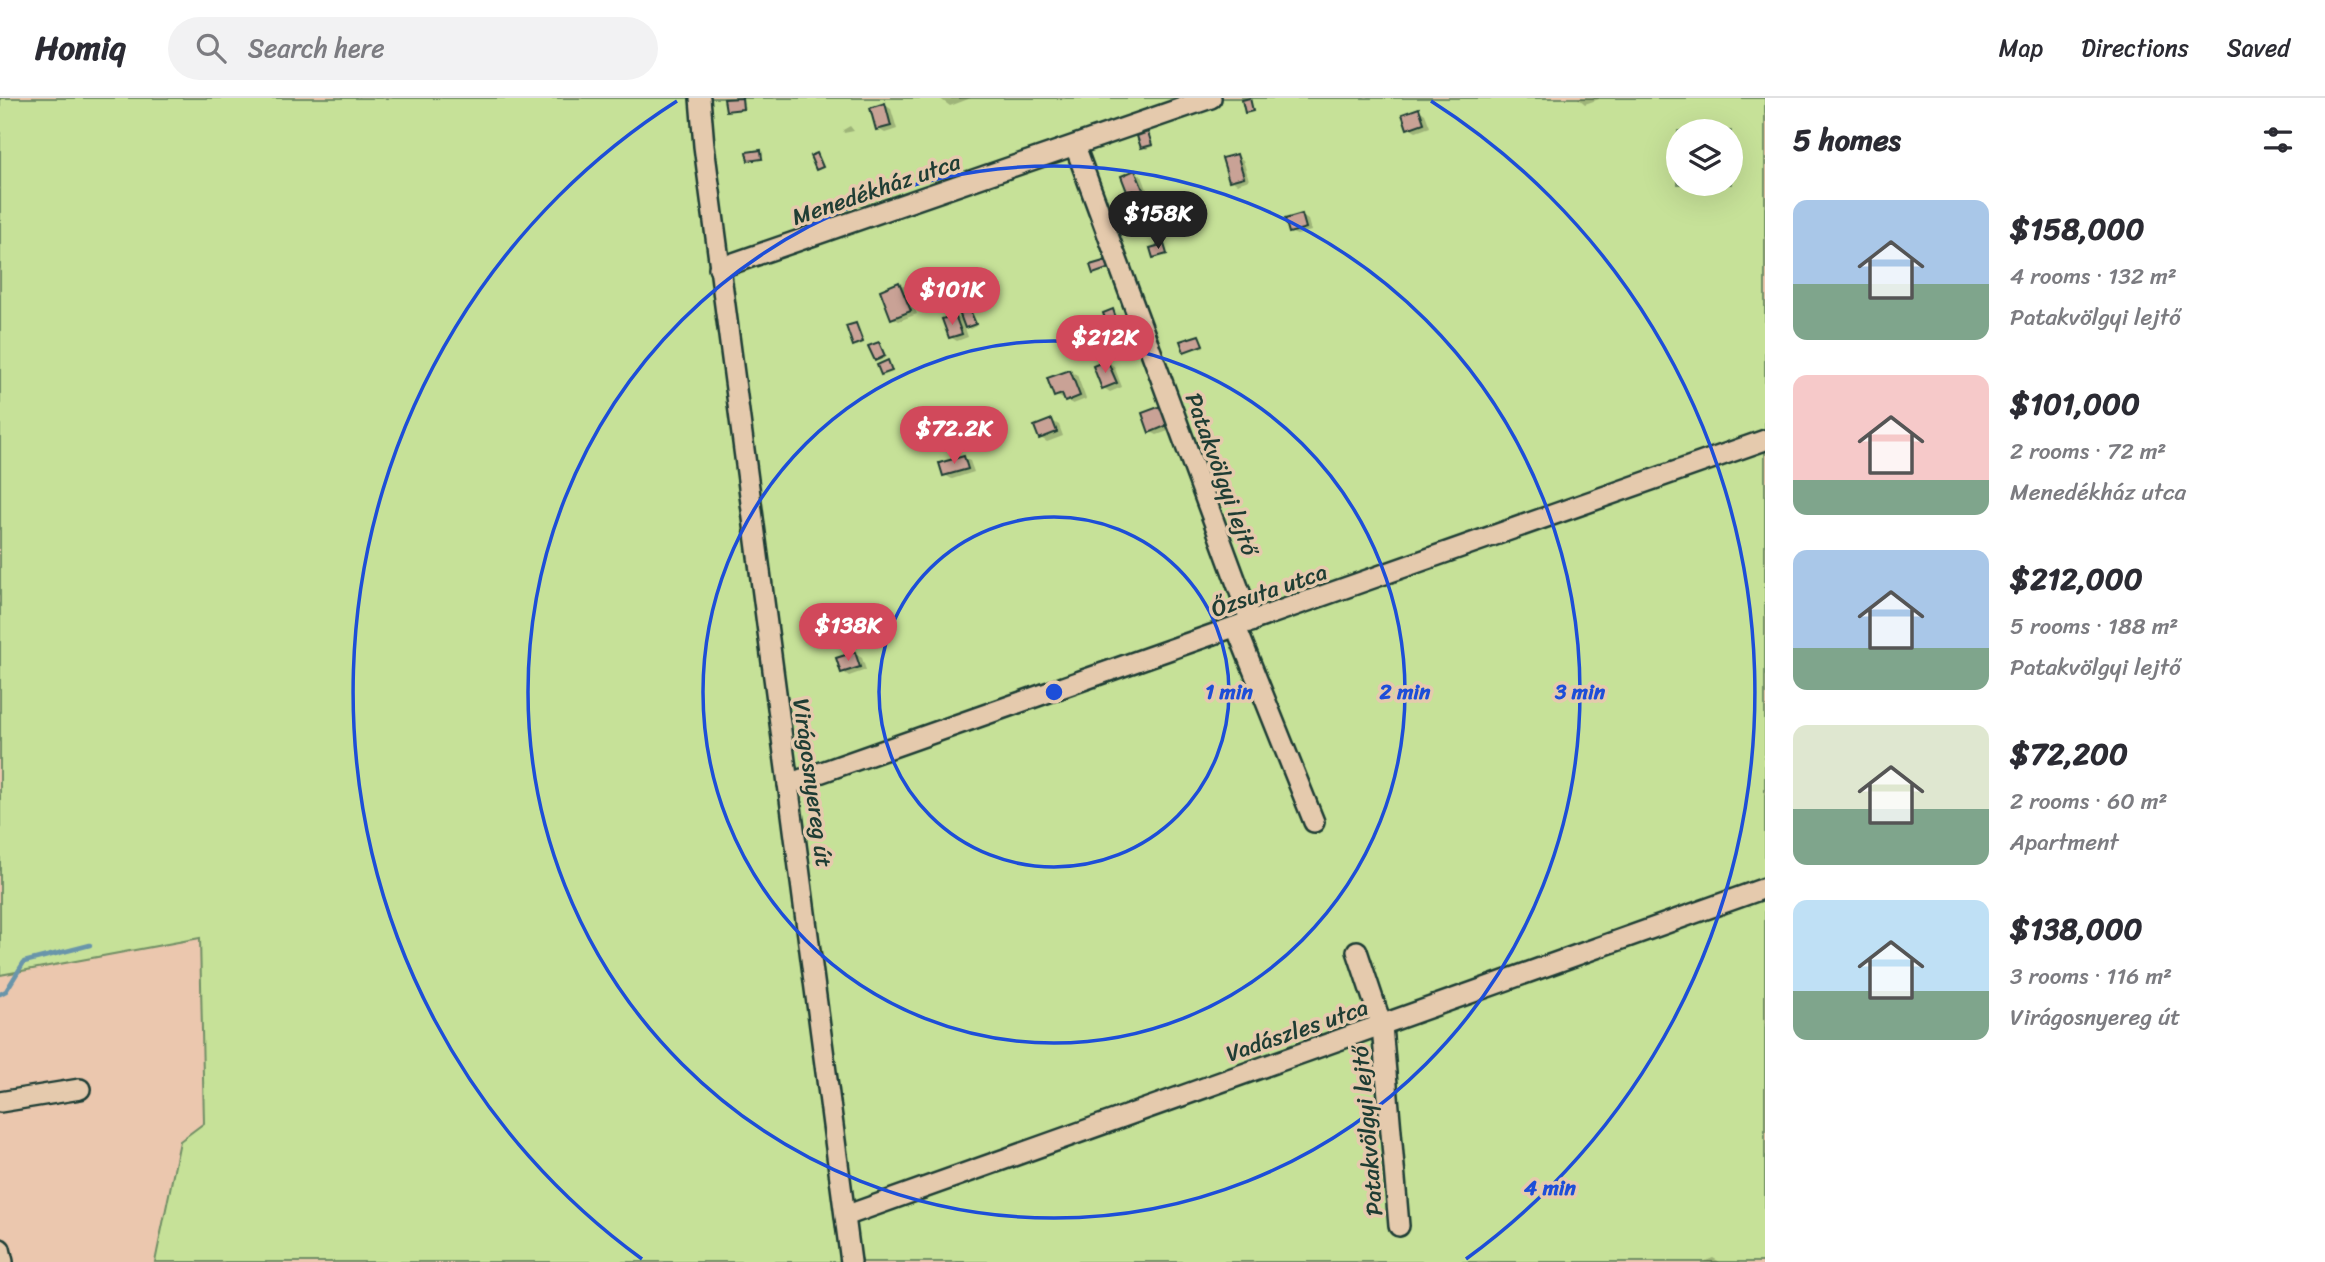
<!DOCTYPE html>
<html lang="en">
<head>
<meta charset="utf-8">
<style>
	body { margin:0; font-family:Sriracha,sans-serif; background:#f2f2f3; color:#2b2b33; height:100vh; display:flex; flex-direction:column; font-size:26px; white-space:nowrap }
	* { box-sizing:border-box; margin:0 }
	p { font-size:23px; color:#7c7c81 }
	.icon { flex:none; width:38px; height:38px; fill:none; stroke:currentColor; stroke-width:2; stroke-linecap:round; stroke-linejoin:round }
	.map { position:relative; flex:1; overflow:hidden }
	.details { display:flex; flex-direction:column; background:#fff; width:560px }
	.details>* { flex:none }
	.tools { position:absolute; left:1666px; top:21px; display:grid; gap:14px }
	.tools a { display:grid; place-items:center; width:77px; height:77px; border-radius:50%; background:#fff; box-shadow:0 7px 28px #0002; font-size:35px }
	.price { position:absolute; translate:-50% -60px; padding:0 16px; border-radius:24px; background:#d1495b; color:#fff; font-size:23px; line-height:46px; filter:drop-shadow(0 2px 4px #0008) }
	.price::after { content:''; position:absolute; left:50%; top:42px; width:21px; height:16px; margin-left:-10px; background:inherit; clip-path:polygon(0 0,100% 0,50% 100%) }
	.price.selected { background:#222; color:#fff }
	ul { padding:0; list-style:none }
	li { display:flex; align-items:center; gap:21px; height:175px; padding:0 28px }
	li span { display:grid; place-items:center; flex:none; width:196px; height:140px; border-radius:14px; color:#555 }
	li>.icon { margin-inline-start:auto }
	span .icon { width:84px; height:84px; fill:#fffc; stroke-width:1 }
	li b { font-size:30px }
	h2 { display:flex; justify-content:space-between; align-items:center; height:84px; padding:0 28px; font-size:30px }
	header { display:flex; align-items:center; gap:42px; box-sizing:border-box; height:98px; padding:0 35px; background:#fff; border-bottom:2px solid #e1e1e2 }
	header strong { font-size:33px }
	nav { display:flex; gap:38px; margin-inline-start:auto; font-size:24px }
	.search { width:490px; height:63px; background:#f2f2f3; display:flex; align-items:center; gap:18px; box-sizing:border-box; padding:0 24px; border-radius:38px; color:#7c7c81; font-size:26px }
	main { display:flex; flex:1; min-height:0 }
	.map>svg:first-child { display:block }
</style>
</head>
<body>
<header>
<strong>Homiq</strong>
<div class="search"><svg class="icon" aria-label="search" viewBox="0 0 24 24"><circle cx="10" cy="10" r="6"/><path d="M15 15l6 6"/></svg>Search here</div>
<nav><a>Map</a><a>Directions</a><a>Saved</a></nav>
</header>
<main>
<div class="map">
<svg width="1765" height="1164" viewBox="0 0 1765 1164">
	<rect width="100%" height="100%" fill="#ebc7ae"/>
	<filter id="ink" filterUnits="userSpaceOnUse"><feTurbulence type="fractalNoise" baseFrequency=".0143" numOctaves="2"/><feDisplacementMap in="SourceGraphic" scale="14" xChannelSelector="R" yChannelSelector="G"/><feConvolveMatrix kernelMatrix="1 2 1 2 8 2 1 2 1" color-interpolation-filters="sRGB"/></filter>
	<g filter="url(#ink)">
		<path fill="#c6e198" stroke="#728f66" stroke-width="2" fill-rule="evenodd" d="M 0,0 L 1765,0 L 1765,1164 L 155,1164 L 180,1043 L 204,1025 L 200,840 L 0,877 ZM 1678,33 L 1731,33 L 1731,86 L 1678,86 Z"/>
		<g fill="#0003">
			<path d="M 939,0 L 971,0 L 950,8 Z"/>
			<path d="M 1578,0 L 1599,0 L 1599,1 L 1585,6 Z"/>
			<path d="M 742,1 L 745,11 L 727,11 Z"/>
			<path d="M 885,7 L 891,11 L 897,31 L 885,35 L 878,31 Z"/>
			<path d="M 1419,12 L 1425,16 L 1430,29 L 1416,34 L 1409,30 Z"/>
			<path d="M 850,28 L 854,33 L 844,35 L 843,32 Z"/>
			<path d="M 1147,36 L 1154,48 L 1146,51 L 1143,49 Z"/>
			<path d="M 760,54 L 764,62 L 749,62 Z"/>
			<path d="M 1237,58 L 1243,62 L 1249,82 L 1237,86 L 1231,82 Z"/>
			<path d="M 1135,74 L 1142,78 L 1151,102 L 1139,107 L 1133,103 Z"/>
			<path d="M 1302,118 L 1308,122 L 1311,133 L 1297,137 L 1290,134 Z"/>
			<path d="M 1164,148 L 1168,157 L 1154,159 Z"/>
			<path d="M 1109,165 L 1112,172 L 1095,175 Z"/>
			<path d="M 899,186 L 906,189 L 917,216 L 899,223 L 893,220 Z"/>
			<path d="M 969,212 L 978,227 L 970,231 L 964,227 L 968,239 L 957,243 L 950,239 L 955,218 L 965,224 Z"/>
			<path d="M 1113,213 L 1120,227 L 1112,230 L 1109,228 Z"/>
			<path d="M 855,227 L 864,245 L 857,248 L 854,247 Z"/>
			<path d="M 1199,239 L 1204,249 L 1185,253 Z"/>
			<path d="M 879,245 L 887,259 L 879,263 L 876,261 Z"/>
			<path d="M 1107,264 L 1114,268 L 1122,289 L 1110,294 L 1104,290 Z"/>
			<path d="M 1070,273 L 1077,277 L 1086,301 L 1073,306 L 1055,297 Z"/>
			<path d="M 1161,310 L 1174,331 L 1157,337 L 1151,334 Z"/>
			<path d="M 1052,323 L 1059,327 L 1063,338 L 1047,344 L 1041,340 Z"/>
			<path d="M 964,360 L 970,363 L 974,374 L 952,381 L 945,377 Z"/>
			<path d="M 855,556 L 862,560 L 866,572 L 849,578 L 843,574 Z"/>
			<path d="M 1713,1160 L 1720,1164 L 1703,1164 Z"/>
		</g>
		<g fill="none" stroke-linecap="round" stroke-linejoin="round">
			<path stroke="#6995aa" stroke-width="4.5" d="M 0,896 L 6,893 L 24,864 L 90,847"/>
		</g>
		<g fill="#c9a296" stroke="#1f3d34" stroke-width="2">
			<path d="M 742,0 L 743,11 L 726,13 L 724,1 Z"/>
			<path d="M 1250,0 L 1253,13 L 1245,15 L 1242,2 Z"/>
			<path d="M 885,5 L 891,28 L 876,32 L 870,10 Z"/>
			<path d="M 1419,10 L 1424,25 L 1407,31 L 1402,16 Z"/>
			<path d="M 1148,34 L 1152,47 L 1141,50 L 1137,38 Z"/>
			<path d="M 761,52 L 762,61 L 748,63 L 746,54 Z"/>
			<path d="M 817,55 L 823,69 L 816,72 L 810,58 Z"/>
			<path d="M 1237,56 L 1244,79 L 1229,83 L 1222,60 Z"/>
			<path d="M 1135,72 L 1146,99 L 1131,104 L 1121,78 Z"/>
			<path d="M 1302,116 L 1306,130 L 1289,135 L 1285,121 Z"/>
			<path d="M 1164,146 L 1167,156 L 1153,160 L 1150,150 Z"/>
			<path d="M 1107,162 L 1110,170 L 1093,176 L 1090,167 Z"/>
			<path d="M 899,184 L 911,213 L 891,221 L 880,192 Z"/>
			<path d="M 969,210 L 976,226 L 965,230 L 959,214 Z"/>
			<path d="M 1113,211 L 1118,226 L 1108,229 L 1103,215 Z"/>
			<path d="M 955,217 L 962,236 L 949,240 L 942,221 Z"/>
			<path d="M 856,225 L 863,244 L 853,248 L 846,228 Z"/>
			<path d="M 1199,237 L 1203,247 L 1184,254 L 1180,243 Z"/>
			<path d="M 879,244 L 885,258 L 875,263 L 868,248 Z"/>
			<path d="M 888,262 L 892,273 L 881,277 L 877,267 Z"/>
			<path d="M 1107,262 L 1117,285 L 1102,291 L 1093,268 Z"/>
			<path d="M 1070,272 L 1080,298 L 1065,304 L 1062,296 L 1054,299 L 1047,280 Z"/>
			<path d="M 1161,308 L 1168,327 L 1149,335 L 1142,315 Z"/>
			<path d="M 1052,321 L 1057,334 L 1039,341 L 1034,328 Z"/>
			<path d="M 964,358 L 968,371 L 943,378 L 939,365 Z"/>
			<path d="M 855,554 L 860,569 L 841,575 L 836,560 Z"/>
		</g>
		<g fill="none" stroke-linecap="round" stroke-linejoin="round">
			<defs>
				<g id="minor">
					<path d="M 700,0 L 704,48 L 851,1164"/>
					<path d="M 1075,48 L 1251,524"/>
					<path d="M 719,170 L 1211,0"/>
					<path d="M 1236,529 L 1314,724"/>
					<path d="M 788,686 L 1765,342"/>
					<path d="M 1357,853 L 1382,928 L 1399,1128"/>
					<path d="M 0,1004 L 80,991"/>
					<path d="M 845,1118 L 1765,790"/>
					<path d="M 0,1151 L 3,1164"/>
				</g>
			</defs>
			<use href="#minor" stroke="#1f3d34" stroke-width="24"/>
			<use href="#minor" stroke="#e5caad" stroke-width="19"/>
		</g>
	</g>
	<g fill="none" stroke="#1d4ed8" stroke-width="3.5">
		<circle cx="1054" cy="594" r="175"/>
		<circle cx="1054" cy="594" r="351"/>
		<circle cx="1054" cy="594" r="526"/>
		<path d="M642 1161A701 701 0 0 1 677 3M1431 3A701 701 0 0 1 1466 1161"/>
	</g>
	<g text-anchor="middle" stroke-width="7" stroke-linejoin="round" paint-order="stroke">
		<g font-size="23" fill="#1f3d34" stroke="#e5caad">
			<text transform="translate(876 91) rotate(-19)" y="8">Menedékház utca</text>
			<text transform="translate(1222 376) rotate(70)" y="8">Patakvölgyi lejtő</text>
			<text transform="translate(1269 492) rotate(-19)" y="8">Őzsuta utca</text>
			<text transform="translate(813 685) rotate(82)" y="8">Virágosnyereg út</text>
			<text transform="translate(1297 932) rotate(-19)" y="8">Vadászles utca</text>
			<text transform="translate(1367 1033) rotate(-95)" y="8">Patakvölgyi lejtő</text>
		</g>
	</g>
	<circle cx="1054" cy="594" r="10" fill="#1d4ed8" stroke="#e5caad" stroke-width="3.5"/>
	<g font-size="21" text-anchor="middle" font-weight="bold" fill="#1d4ed8" stroke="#e5caad" stroke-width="7" stroke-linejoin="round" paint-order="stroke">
		<text x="1229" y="601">1 min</text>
		<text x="1405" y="601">2 min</text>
		<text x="1580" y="601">3 min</text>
		<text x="1550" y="1097">4 min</text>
	</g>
</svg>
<div class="tools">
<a><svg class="icon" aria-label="layers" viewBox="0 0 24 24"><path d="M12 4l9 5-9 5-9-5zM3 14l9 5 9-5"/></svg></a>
</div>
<b class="price selected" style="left:1158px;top:153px">$158K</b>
<b class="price" style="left:952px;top:229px">$101K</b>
<b class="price" style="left:1105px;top:277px">$212K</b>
<b class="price" style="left:954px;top:368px">$72.2K</b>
<b class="price" style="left:848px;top:565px">$138K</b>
</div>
<section class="details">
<h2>5 homes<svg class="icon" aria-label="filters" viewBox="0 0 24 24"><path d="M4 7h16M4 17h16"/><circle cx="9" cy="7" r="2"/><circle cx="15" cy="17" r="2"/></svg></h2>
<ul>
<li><span style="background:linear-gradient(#a9c7e8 60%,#7fa58c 0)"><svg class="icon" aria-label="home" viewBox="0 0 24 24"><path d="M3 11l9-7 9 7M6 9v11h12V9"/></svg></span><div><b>$158,000</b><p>4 rooms · 132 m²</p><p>Patakvölgyi lejtő</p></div></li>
<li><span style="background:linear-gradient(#f6c9c9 75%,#7fa58c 0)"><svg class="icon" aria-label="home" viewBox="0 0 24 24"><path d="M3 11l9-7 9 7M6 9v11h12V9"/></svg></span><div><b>$101,000</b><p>2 rooms · 72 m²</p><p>Menedékház utca</p></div></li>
<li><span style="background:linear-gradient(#a9c7e8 70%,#7fa58c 0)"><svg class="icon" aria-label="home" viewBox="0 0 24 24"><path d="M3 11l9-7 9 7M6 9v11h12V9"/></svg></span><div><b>$212,000</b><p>5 rooms · 188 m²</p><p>Patakvölgyi lejtő</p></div></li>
<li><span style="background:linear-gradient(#dfe7d0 60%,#7fa58c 0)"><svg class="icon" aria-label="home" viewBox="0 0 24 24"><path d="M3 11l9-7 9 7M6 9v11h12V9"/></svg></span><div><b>$72,200</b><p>2 rooms · 60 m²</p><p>Apartment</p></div></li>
<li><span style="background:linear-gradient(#bfe0f5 65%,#7fa58c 0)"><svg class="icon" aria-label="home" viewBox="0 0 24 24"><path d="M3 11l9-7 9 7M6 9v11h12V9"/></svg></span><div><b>$138,000</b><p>3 rooms · 116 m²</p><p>Virágosnyereg út</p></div></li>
</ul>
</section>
</main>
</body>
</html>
